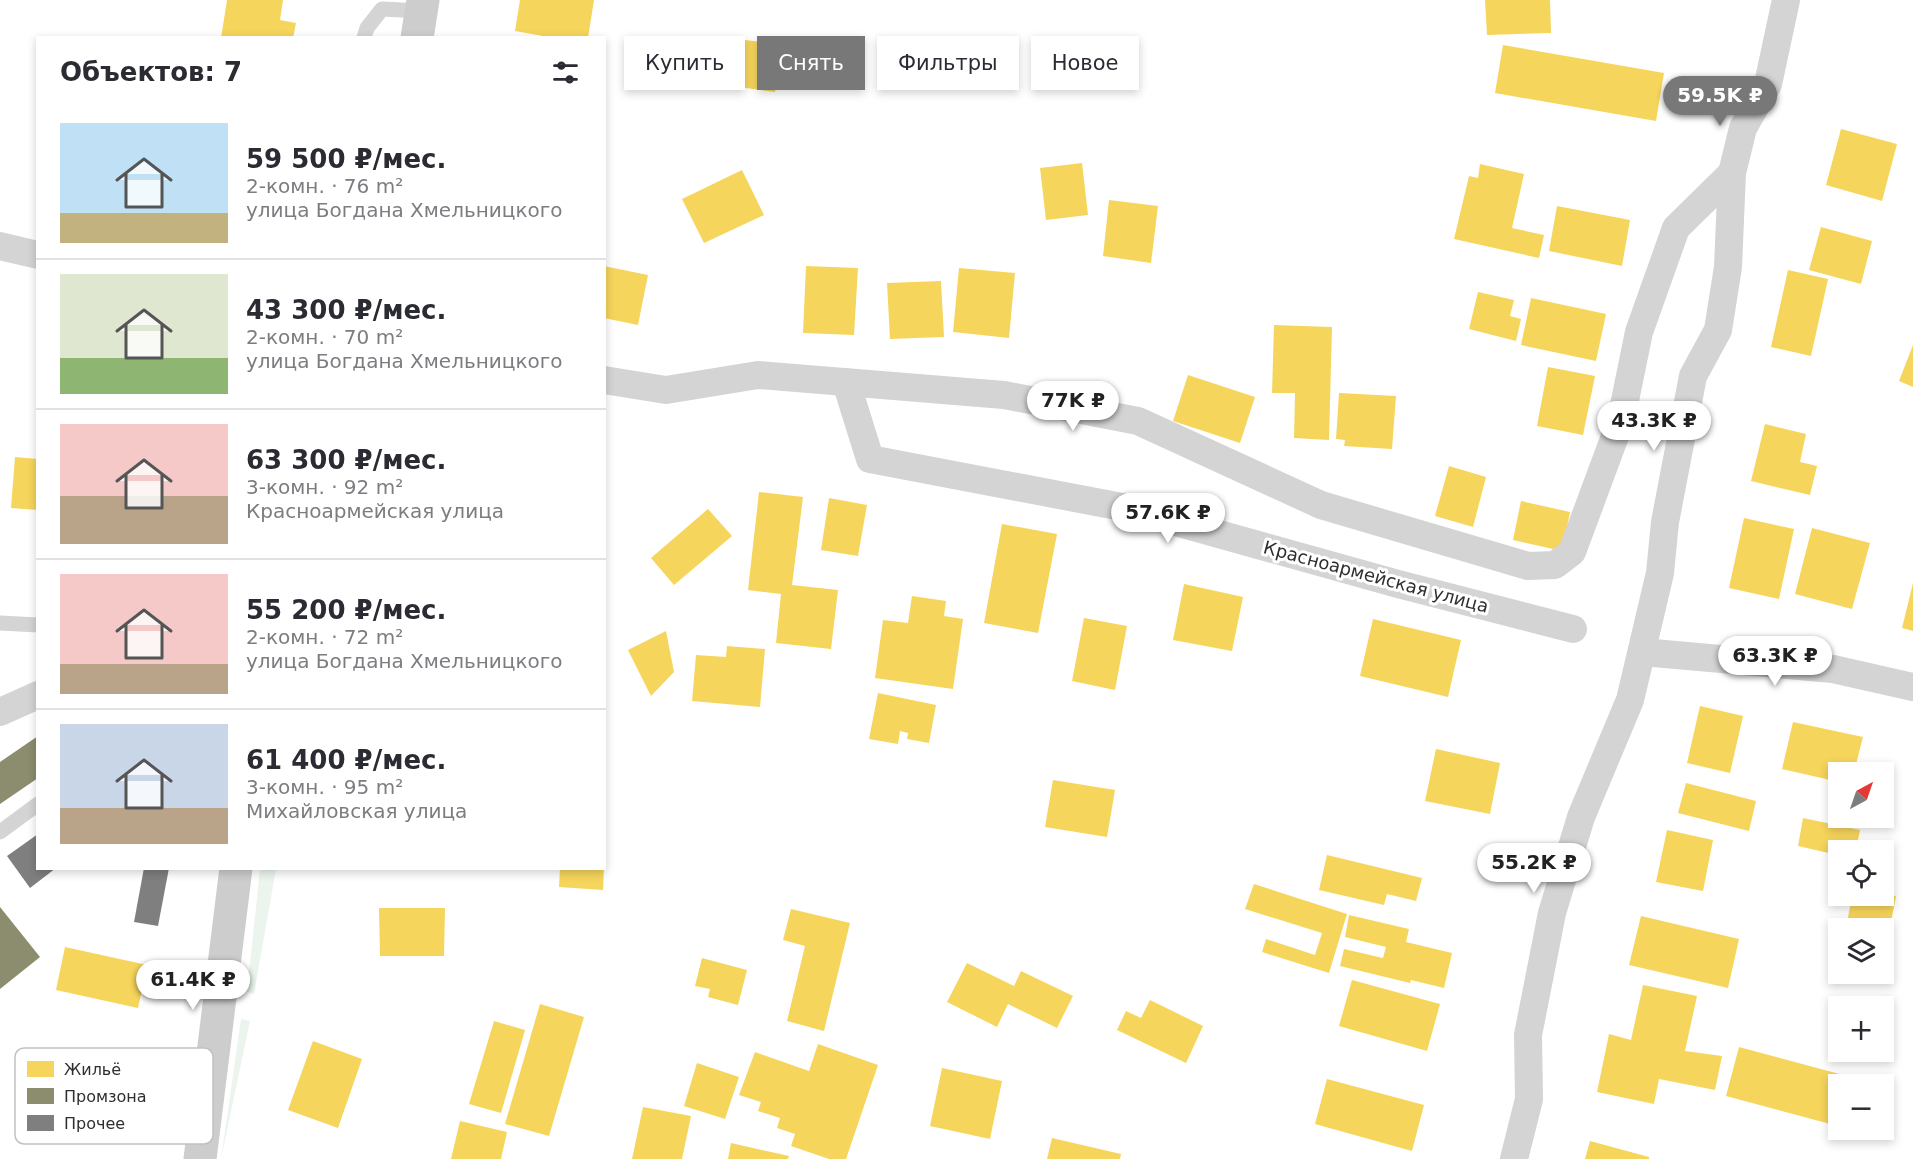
<!DOCTYPE html>
<html lang="ru">
<head>
<meta charset="utf-8">
<style>
	body { margin:0; font-family:"DejaVu Sans",sans-serif; background:#f7f7f7; color:#2b2b33; height:100vh; display:flex; flex-direction:column; font-size:22px; white-space:nowrap }
	* { box-sizing:border-box; margin:0 }
	p { font-size:20px; color:#7c7c81 }
	.icon { flex:none; width:33px; height:33px; fill:none; stroke:currentColor; stroke-width:2; stroke-linecap:round; stroke-linejoin:round }
	.map { position:relative; flex:1; overflow:hidden }
	.details { position:absolute; left:36px; top:36px; width:570px; height:834px; display:flex; flex-direction:column; background:#fff; border-radius:0px; box-shadow:0 3px 9px #0003 }
	.details>* { flex:none }
	.top-card { position:absolute; left:624px; top:36px; width:570px; height:54px; display:flex; gap:12px }
	.needle { width:39px; rotate:40deg }
	.controls { position:absolute; left:1828px; top:762px; display:grid; gap:12px }
	.controls a { display:grid; place-items:center; width:66px; height:66px; border-radius:0px; background:#fff; box-shadow:0 3px 9px #0003; font-size:30px }
	.price { position:absolute; translate:-50% -51px; padding:0 14px; border-radius:21px; background:#fff; color:#222; font-size:20px; line-height:39px; filter:drop-shadow(0 2px 3px #0008) }
	.price::after { content:''; position:absolute; left:50%; top:36px; width:18px; height:14px; margin-left:-9px; background:inherit; clip-path:polygon(0 0,100% 0,50% 100%) }
	.price.active { background:#787878; color:#fff }
	ul { padding:0; list-style:none }
	li { display:flex; align-items:center; gap:18px; height:150px; padding:0 24px }
	li+li { border-top:2px solid #e1e1e2 }
	li span { display:grid; place-items:center; flex:none; width:168px; height:120px; border-radius:0px; color:#555 }
	li>.icon { margin-inline-start:auto }
	span .icon { width:72px; height:72px; fill:#fffc; stroke-width:1 }
	li b { font-size:26px }
	h2 { display:flex; justify-content:space-between; align-items:center; height:72px; padding:0 24px; font-size:26px }
	.pill { padding:0 21px; border-radius:0px; background:#fff; box-shadow:0 3px 9px #0003; font-size:21px; line-height:54px }
	.pill.active { background:#787878; color:#fff }
	.map>svg:first-child { display:block }
</style>
</head>
<body>
<div class="map">
<svg width="1913" height="1159" viewBox="0 0 1913 1159">
	<rect width="100%" height="100%" fill="#fff"/>
	<g fill="#ebf5ee">
		<path d="M 260,869 L 276,869 L 254,994 L 247,992 Z"/>
		<path d="M 241,1019 L 250,1021 L 221,1159 Z"/>
	</g>
	<g fill="#f6d55c">
		<path d="M 227,0 L 283,0 L 280,20 L 296,23 L 293,38 L 221,38 Z"/>
		<path d="M 520,0 L 594,0 L 588,38 L 554,38 L 515,31 Z"/>
		<path d="M 1485,0 L 1550,0 L 1551,33 L 1487,35 Z"/>
		<path d="M 737,39 L 780,44 L 775,92 L 732,86 Z"/>
		<path d="M 1503,45 L 1664,73 L 1656,121 L 1495,93 Z"/>
		<path d="M 1841,129 L 1897,144 L 1882,201 L 1826,185 Z"/>
		<path d="M 1082,163 L 1088,215 L 1046,220 L 1040,168 Z"/>
		<path d="M 1480,164 L 1524,174 L 1512,228 L 1544,235 L 1539,258 L 1454,239 L 1469,176 L 1478,178 Z"/>
		<path d="M 742,170 L 764,215 L 704,243 L 682,199 Z"/>
		<path d="M 1109,200 L 1158,206 L 1151,263 L 1103,256 Z"/>
		<path d="M 1557,206 L 1630,220 L 1622,266 L 1549,251 Z"/>
		<path d="M 1821,227 L 1872,241 L 1861,284 L 1809,270 Z"/>
		<path d="M 604,266 L 648,275 L 638,325 L 604,318 Z"/>
		<path d="M 806,266 L 858,268 L 854,335 L 803,333 Z"/>
		<path d="M 959,268 L 1015,273 L 1009,338 L 953,332 Z"/>
		<path d="M 1788,270 L 1828,279 L 1811,356 L 1771,347 Z"/>
		<path d="M 941,281 L 944,337 L 890,339 L 887,283 Z"/>
		<path d="M 1478,292 L 1514,300 L 1510,316 L 1521,319 L 1516,341 L 1469,329 Z"/>
		<path d="M 1531,298 L 1606,314 L 1596,361 L 1521,345 Z"/>
		<path d="M 1274,325 L 1332,327 L 1329,440 L 1294,438 L 1295,393 L 1272,393 Z"/>
		<path d="M 1913,345 L 1913,387 L 1899,381 Z"/>
		<path d="M 1548,367 L 1595,376 L 1583,435 L 1537,426 Z"/>
		<path d="M 1188,375 L 1255,397 L 1240,443 L 1173,421 Z"/>
		<path d="M 1339,393 L 1396,396 L 1392,449 L 1344,446 L 1345,440 L 1336,439 Z"/>
		<path d="M 1765,424 L 1806,434 L 1800,462 L 1817,466 L 1810,495 L 1751,481 Z"/>
		<path d="M 15,457 L 38,459 L 38,510 L 11,508 Z"/>
		<path d="M 1449,466 L 1486,477 L 1473,527 L 1435,516 Z"/>
		<path d="M 759,492 L 803,497 L 792,585 L 838,590 L 831,649 L 776,643 L 781,594 L 748,590 Z"/>
		<path d="M 829,498 L 867,505 L 858,556 L 821,550 Z"/>
		<path d="M 1521,501 L 1570,512 L 1562,551 L 1513,540 Z"/>
		<path d="M 708,509 L 732,536 L 674,585 L 651,558 Z"/>
		<path d="M 1744,518 L 1794,529 L 1779,599 L 1729,588 Z"/>
		<path d="M 1002,524 L 1057,534 L 1038,633 L 984,623 Z"/>
		<path d="M 1812,528 L 1870,543 L 1852,609 L 1795,594 Z"/>
		<path d="M 1913,583 L 1913,631 L 1902,628 Z"/>
		<path d="M 1184,584 L 1243,597 L 1232,651 L 1173,640 Z"/>
		<path d="M 912,596 L 946,601 L 944,616 L 963,619 L 953,689 L 875,678 L 883,620 L 908,623 Z"/>
		<path d="M 1084,618 L 1127,626 L 1115,690 L 1072,681 Z"/>
		<path d="M 1373,619 L 1461,640 L 1448,697 L 1360,676 Z"/>
		<path d="M 666,631 L 674,672 L 651,696 L 628,650 Z"/>
		<path d="M 727,646 L 765,649 L 760,707 L 692,701 L 696,655 L 726,657 Z"/>
		<path d="M 878,693 L 936,705 L 929,743 L 907,739 L 908,733 L 900,731 L 898,744 L 869,739 Z"/>
		<path d="M 1700,706 L 1743,716 L 1730,773 L 1687,763 Z"/>
		<path d="M 1793,722 L 1863,737 L 1854,772 L 1839,772 L 1839,782 L 1782,769 Z"/>
		<path d="M 1436,749 L 1500,763 L 1490,814 L 1425,801 Z"/>
		<path d="M 1053,780 L 1115,790 L 1107,837 L 1045,827 Z"/>
		<path d="M 1686,783 L 1756,801 L 1749,831 L 1678,813 Z"/>
		<path d="M 1803,818 L 1860,830 L 1856,850 L 1839,850 L 1839,877 L 1829,875 L 1833,854 L 1798,846 Z"/>
		<path d="M 1667,830 L 1713,840 L 1703,891 L 1656,882 Z"/>
		<path d="M 1327,855 L 1422,878 L 1416,901 L 1387,894 L 1384,905 L 1319,890 Z"/>
		<path d="M 560,868 L 604,868 L 603,890 L 559,887 Z"/>
		<path d="M 1254,884 L 1347,914 L 1329,973 L 1262,952 L 1266,939 L 1315,955 L 1322,933 L 1245,909 Z"/>
		<path d="M 1884,894 L 1896,896 L 1885,954 L 1884,928 L 1846,928 L 1852,896 Z"/>
		<path d="M 379,908 L 445,908 L 444,956 L 380,956 Z"/>
		<path d="M 791,909 L 850,923 L 824,1031 L 787,1021 L 805,946 L 783,940 Z"/>
		<path d="M 1349,915 L 1409,929 L 1406,942 L 1452,953 L 1444,988 L 1411,980 L 1410,983 L 1340,966 L 1344,949 L 1383,958 L 1386,947 L 1345,937 Z"/>
		<path d="M 1641,916 L 1739,939 L 1728,988 L 1629,965 Z"/>
		<path d="M 65,947 L 147,965 L 138,1008 L 56,990 Z"/>
		<path d="M 702,958 L 747,970 L 738,1005 L 708,997 L 710,989 L 695,986 Z"/>
		<path d="M 967,963 L 1014,986 L 1021,971 L 1073,996 L 1057,1028 L 1008,1004 L 997,1027 L 947,1002 Z"/>
		<path d="M 1352,980 L 1440,1004 L 1427,1051 L 1339,1026 Z"/>
		<path d="M 1643,985 L 1697,996 L 1685,1051 L 1722,1056 L 1715,1090 L 1659,1079 L 1654,1104 L 1597,1092 L 1609,1034 L 1631,1040 Z"/>
		<path d="M 1150,1000 L 1203,1026 L 1186,1063 L 1117,1030 L 1126,1011 L 1141,1018 Z"/>
		<path d="M 540,1004 L 584,1017 L 549,1136 L 505,1124 Z"/>
		<path d="M 494,1021 L 525,1030 L 501,1113 L 469,1104 Z"/>
		<path d="M 313,1041 L 362,1059 L 338,1128 L 288,1110 Z"/>
		<path d="M 818,1044 L 878,1065 L 846,1159 L 829,1159 L 791,1146 L 795,1134 L 777,1128 L 780,1118 L 758,1111 L 761,1102 L 739,1095 L 755,1052 L 809,1071 Z"/>
		<path d="M 1739,1047 L 1847,1076 L 1844,1084 L 1839,1084 L 1839,1104 L 1834,1125 L 1726,1096 Z"/>
		<path d="M 697,1063 L 739,1077 L 725,1119 L 684,1106 Z"/>
		<path d="M 942,1068 L 1002,1081 L 990,1139 L 930,1126 Z"/>
		<path d="M 1327,1079 L 1424,1105 L 1412,1151 L 1315,1124 Z"/>
		<path d="M 643,1107 L 691,1116 L 682,1159 L 632,1159 Z"/>
		<path d="M 460,1121 L 507,1132 L 501,1159 L 451,1159 Z"/>
		<path d="M 1052,1138 L 1121,1154 L 1120,1159 L 1047,1159 Z"/>
		<path d="M 1590,1141 L 1649,1157 L 1649,1159 L 1585,1159 Z"/>
		<path d="M 731,1143 L 789,1156 L 788,1159 L 728,1159 Z"/>
	</g>
	<g fill="#8c8c6e">
		<path d="M 38,736 L 38,778 L 0,804 L 0,762 Z"/>
		<path d="M 0,907 L 40,957 L 0,989 Z"/>
	</g>
	<g fill="#7f7f7f">
		<path d="M 38,834 L 38,868 L 56,868 L 30,888 L 7,856 Z"/>
		<path d="M 144,868 L 169,868 L 158,926 L 134,922 Z"/>
	</g>
	<g fill="none" stroke-linecap="round" stroke-linejoin="round">
		<g stroke="#d4d4d4" stroke-width="15">
			<path d="M 364,38 L 367,28 L 382,9 L 421,11"/>
			<path d="M 0,623 L 38,625"/>
			<path d="M 0,832 L 38,804"/>
		</g>
		<g stroke="#d4d4d4" stroke-width="28">
			<path d="M 0,246 L 38,255"/>
			<path d="M 604,380 L 666,390 L 758,375 L 1004,395 L 1138,421 L 1321,505 L 1528,566 L 1555,565 L 1572,552 L 1621,420 L 1639,332 L 1676,228 L 1732,173"/>
			<path d="M 846,382 L 870,459 L 1122,507 L 1398,584 L 1573,629"/>
			<path d="M 1642,652 L 1833,669 L 1913,687"/>
			<path d="M 0,712 L 38,695"/>
			<path d="M 1514,1159 L 1529,1099 L 1528,1035 L 1552,913 L 1581,817 L 1630,700 L 1660,573 L 1665,522 L 1693,376 L 1718,330 L 1728,267 L 1732,173 L 1743,128 L 1768,84 L 1786,0"/>
		</g>
		<g stroke="#cdcdcd" stroke-width="33">
			<path d="M 417,38 L 423,0"/>
			<path d="M 200,1159 L 236,868"/>
		</g>
	</g>
	<g text-anchor="middle" stroke-width="6" stroke-linejoin="round" paint-order="stroke">
		<g font-size="18" fill="#2f2f2f" stroke="#fff">
			<text transform="translate(1376 577) rotate(15)" y="6">Красноармейская улица</text>
		</g>
	</g>
	<rect x="15" y="1048" width="198" height="96" rx="9" fill="#fff" stroke="#c1c1c1" stroke-width="1.5"/>
	<rect x="27" y="1061" width="27" height="16" fill="#f6d55c"/>
	<rect x="27" y="1088" width="27" height="16" fill="#8c8c6e"/>
	<rect x="27" y="1115" width="27" height="16" fill="#7f7f7f"/>
	<g font-size="16" fill="#2f2f2f">
		<text x="64" y="1075">Жильё</text>
		<text x="64" y="1102">Промзона</text>
		<text x="64" y="1129">Прочее</text>
	</g>
</svg>
<div class="controls">
<a><svg class="needle" viewBox="-14 -14 28 28"><path d="M0-13l5 13h-10z" fill="#e53935"/><path d="M0 13l5-13h-10z" fill="#7c7c81"/></svg></a>
<a><svg class="icon" aria-label="locate" viewBox="0 0 24 24"><circle cx="12" cy="12" r="6"/><path d="M12 2v4M12 18v4M2 12h4M18 12h4"/></svg></a>
<a><svg class="icon" aria-label="layers" viewBox="0 0 24 24"><path d="M12 4l9 5-9 5-9-5zM3 14l9 5 9-5"/></svg></a>
<a>+</a>
<a>−</a>
</div>
<b class="price active" style="left:1720px;top:127px">59.5K ₽</b>
<b class="price" style="left:1073px;top:432px">77K ₽</b>
<b class="price" style="left:1654px;top:452px">43.3K ₽</b>
<b class="price" style="left:1168px;top:544px">57.6K ₽</b>
<b class="price" style="left:1775px;top:687px">63.3K ₽</b>
<b class="price" style="left:1534px;top:894px">55.2K ₽</b>
<b class="price" style="left:193px;top:1011px">61.4K ₽</b>
<div class="top-card">
<a class="pill">Купить</a>
<a class="pill active">Снять</a>
<a class="pill">Фильтры</a>
<a class="pill">Новое</a>
</div>
<section class="details">
<h2>Объектов: 7<svg class="icon" aria-label="filters" viewBox="0 0 24 24"><path d="M4 7h16M4 17h16"/><circle cx="9" cy="7" r="2"/><circle cx="15" cy="17" r="2"/></svg></h2>
<ul>
<li><span style="background:linear-gradient(#bfe0f5 75%,#c2b280 0)"><svg class="icon" aria-label="home" viewBox="0 0 24 24"><path d="M3 11l9-7 9 7M6 9v11h12V9"/></svg></span><div><b>59 500 ₽/мес.</b><p>2-комн. · 76 m²</p><p>улица Богдана Хмельницкого</p></div></li>
<li><span style="background:linear-gradient(#dfe7d0 70%,#8fb573 0)"><svg class="icon" aria-label="home" viewBox="0 0 24 24"><path d="M3 11l9-7 9 7M6 9v11h12V9"/></svg></span><div><b>43 300 ₽/мес.</b><p>2-комн. · 70 m²</p><p>улица Богдана Хмельницкого</p></div></li>
<li><span style="background:linear-gradient(#f6c9c9 60%,#b9a48a 0)"><svg class="icon" aria-label="home" viewBox="0 0 24 24"><path d="M3 11l9-7 9 7M6 9v11h12V9"/></svg></span><div><b>63 300 ₽/мес.</b><p>3-комн. · 92 m²</p><p>Красноармейская улица</p></div></li>
<li><span style="background:linear-gradient(#f6c9c9 75%,#b9a48a 0)"><svg class="icon" aria-label="home" viewBox="0 0 24 24"><path d="M3 11l9-7 9 7M6 9v11h12V9"/></svg></span><div><b>55 200 ₽/мес.</b><p>2-комн. · 72 m²</p><p>улица Богдана Хмельницкого</p></div></li>
<li><span style="background:linear-gradient(#c9d6e8 70%,#b9a48a 0)"><svg class="icon" aria-label="home" viewBox="0 0 24 24"><path d="M3 11l9-7 9 7M6 9v11h12V9"/></svg></span><div><b>61 400 ₽/мес.</b><p>3-комн. · 95 m²</p><p>Михайловская улица</p></div></li>
</ul>
</section>
</div>
</body>
</html>
